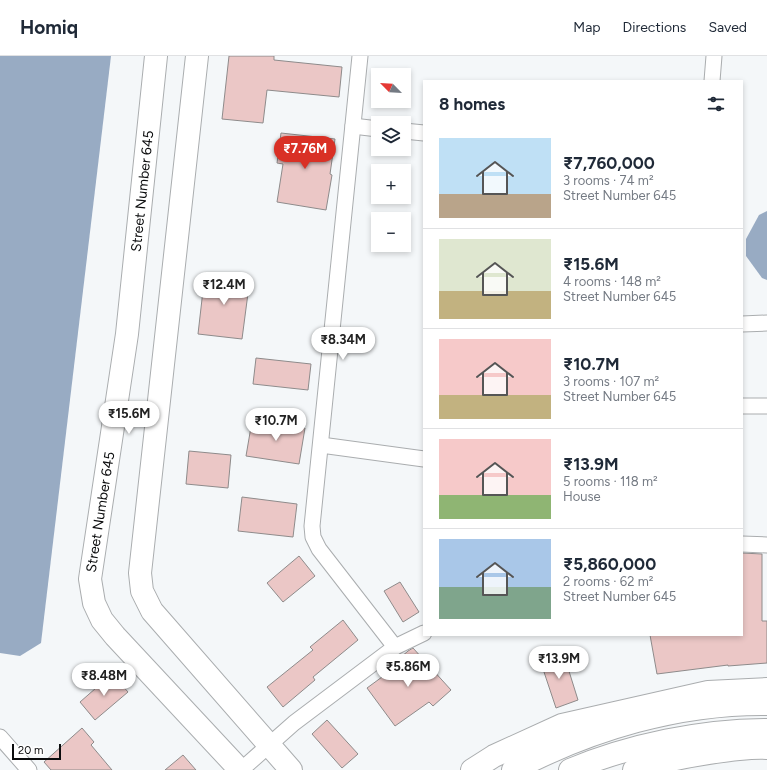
<!DOCTYPE html>
<html lang="en">
<head>
<meta charset="utf-8">
<style>
	body { margin:0; font-family:Figtree,sans-serif; background:#f2f2f3; color:#1f2937; height:100vh; display:flex; flex-direction:column; font-size:15px; white-space:nowrap }
	* { box-sizing:border-box; margin:0 }
	p { font-size:13px; color:#747a83 }
	.icon { flex:none; width:22px; height:22px; fill:none; stroke:currentColor; stroke-width:2; stroke-linecap:round; stroke-linejoin:round }
	.map { position:relative; flex:1; overflow:hidden }
	.sheet { position:absolute; left:423px; top:24px; width:320px; height:556px; display:flex; flex-direction:column; background:#fff; border-radius:0px; box-shadow:0 2px 6px #0003 }
	.sheet>* { flex:none }
	.needle { width:26px; rotate:294deg }
	.buttons { position:absolute; left:371px; top:12px; display:grid; gap:8px }
	.buttons a { display:grid; place-items:center; width:40px; height:40px; border-radius:0px; background:#fff; box-shadow:0 2px 6px #0003; font-size:20px }
	.scale { position:absolute; left:12px; bottom:10px; width:49px; box-sizing:border-box; padding-left:4px; border:2px solid #0b0c0d; border-top:0; font-size:11px; line-height:14px; white-space:nowrap; color:#0b0c0d; -webkit-text-stroke:3px #fff; paint-order:stroke }
	.price { position:absolute; translate:-50% -34px; padding:0 9px; border-radius:14px; background:#fff; color:#222; font-size:13px; line-height:26px; filter:drop-shadow(0 1px 2px #0008) }
	.price::after { content:''; position:absolute; left:50%; top:24px; width:12px; height:9px; margin-left:-6px; background:inherit; clip-path:polygon(0 0,100% 0,50% 100%) }
	.price.current { background:#d93025; color:#fff }
	ul { padding:0; list-style:none }
	li { display:flex; align-items:center; gap:12px; height:100px; padding:0 16px }
	li+li { border-top:1px solid #e0e1e3 }
	li span { display:grid; place-items:center; flex:none; width:112px; height:80px; border-radius:0px; color:#555 }
	li>.icon { margin-inline-start:auto }
	span .icon { width:48px; height:48px; fill:#fffc; stroke-width:1 }
	li b { font-size:17px }
	h2 { display:flex; justify-content:space-between; align-items:center; height:48px; padding:0 16px; font-size:17px }
	header { display:flex; align-items:center; gap:24px; box-sizing:border-box; height:56px; padding:0 20px; background:#fff; border-bottom:1px solid #e0e1e3 }
	header strong { font-size:19px }
	nav { display:flex; gap:22px; margin-inline-start:auto; font-size:14px }
	.map>svg:first-child { display:block }
</style>
</head>
<body>
<header>
<strong>Homiq</strong>
<nav><a>Map</a><a>Directions</a><a>Saved</a></nav>
</header>
<div class="map">
<svg width="767" height="714" viewBox="0 0 767 714">
	<rect width="100%" height="100%" fill="#f4f7f9"/>
	<g fill="#98abc3">
		<path d="M 0,0 L 111,0 L 41,587 L 20,600 L 0,597 Z"/>
		<path d="M 767,155 L 767,224 L 762,222 L 746,200 L 746,183 L 759,159 Z"/>
	</g>
	<g fill="#ebc7c6" stroke="#8e8b8b">
		<path d="M 229,0 L 274,0 L 274,4 L 342,11 L 339,41 L 267,34 L 263,67 L 222,63 Z"/>
		<path d="M 281,77 L 335,83 L 330,118 L 332,119 L 326,154 L 277,146 L 283,108 L 277,107 Z"/>
		<path d="M 205,217 L 250,222 L 242,283 L 198,278 Z"/>
		<path d="M 256,302 L 311,308 L 308,334 L 253,328 Z"/>
		<path d="M 252,365 L 305,372 L 299,408 L 246,400 Z"/>
		<path d="M 189,395 L 231,399 L 228,432 L 186,428 Z"/>
		<path d="M 242,441 L 297,448 L 293,481 L 238,475 Z"/>
		<path d="M 742,497 L 762,498 L 762,565 L 767,565 L 767,607 L 728,610 L 728,609 L 657,618 L 650,579 L 742,579 Z"/>
		<path d="M 299,500 L 315,520 L 283,546 L 267,527 Z"/>
		<path d="M 400,526 L 419,556 L 403,566 L 384,535 Z"/>
		<path d="M 343,564 L 358,584 L 313,621 L 315,624 L 283,651 L 267,631 L 313,594 L 310,591 Z"/>
		<path d="M 413,592 L 451,634 L 433,650 L 429,646 L 395,670 L 367,632 L 397,610 L 394,607 L 408,595 Z"/>
		<path d="M 563,596 L 578,644 L 556,652 L 540,604 Z"/>
		<path d="M 112,618 L 128,636 L 95,664 L 80,646 Z"/>
		<path d="M 327,664 L 358,698 L 342,712 L 312,678 Z"/>
		<path d="M 82,672 L 94,686 L 91,689 L 112,714 L 51,714 L 44,706 Z"/>
		<path d="M 183,699 L 196,714 L 165,714 Z"/>
	</g>
	<g fill="none" stroke-linecap="round" stroke-linejoin="round">
		<defs>
			<g id="street">
				<path d="M 360,0 L 312,470 L 313,481 L 319,493 L 395,591"/>
				<path d="M 712,25 L 714,0"/>
				<path d="M 353,70 L 378,73"/>
				<path d="M 404,75 L 424,77"/>
				<path d="M 742,268 L 767,267"/>
				<path d="M 742,350 L 767,350"/>
				<path d="M 321,389 L 424,403"/>
				<path d="M 742,488 L 767,489"/>
				<path d="M 0,681 L 29,714"/>
				<path d="M 241,714 L 294,667 L 395,591 L 424,577"/>
			</g>
			<g id="secondary">
				<path d="M 156,0 L 127,278 L 90,523 L 94,547 L 102,564 L 115,580 L 240,714"/>
				<path d="M 197,0 L 140,517 L 142,535 L 152,555 L 291,714"/>
				<path d="M 472,714 L 494,700 L 562,669 L 708,636 L 767,633"/>
				<path d="M 634,714 C 665,704 698,698 730,694 C 742,693 754,691 767,692"/>
			</g>
			<g id="primary">
				<path d="M 513,714 C 591,673 679,647 767,648"/>
				<path d="M 570,714 C 630,689 702,674 767,674"/>
			</g>
		</defs>
		<use href="#street" stroke="#aaadaf" stroke-width="17"/>
		<use href="#secondary" stroke="#aaadaf" stroke-width="24"/>
		<use href="#primary" stroke="#aaadaf" stroke-width="24"/>
		<use href="#street" stroke="#fff" stroke-width="15"/>
		<use href="#secondary" stroke="#fff" stroke-width="22"/>
		<use href="#primary" stroke="#fff" stroke-width="22"/>
	</g>
	<g text-anchor="middle" stroke-width="4" stroke-linejoin="round" paint-order="stroke">
		<g font-size="14" fill="#0b0c0d" stroke="#fff">
			<text transform="translate(142 135) rotate(-84)" y="5">Street Number 645</text>
			<text transform="translate(100 456) rotate(-81)" y="5">Street Number 645</text>
		</g>
	</g>
</svg>
<div class="buttons">
<a><svg class="needle" viewBox="-14 -14 28 28"><path d="M0-13l5 13h-10z" fill="#e53935"/><path d="M0 13l5-13h-10z" fill="#747a83"/></svg></a>
<a><svg class="icon" aria-label="layers" viewBox="0 0 24 24"><path d="M12 4l9 5-9 5-9-5zM3 14l9 5 9-5"/></svg></a>
<a>+</a>
<a>−</a>
</div>
<div class="scale">20 m</div>
<b class="price current" style="left:305px;top:114px">₹7.76M</b>
<b class="price" style="left:224px;top:250px">₹12.4M</b>
<b class="price" style="left:343px;top:305px">₹8.34M</b>
<b class="price" style="left:129px;top:379px">₹15.6M</b>
<b class="price" style="left:276px;top:386px">₹10.7M</b>
<b class="price" style="left:559px;top:624px">₹13.9M</b>
<b class="price" style="left:408px;top:632px">₹5.86M</b>
<b class="price" style="left:104px;top:641px">₹8.48M</b>
<section class="sheet">
<h2>8 homes<svg class="icon" aria-label="filters" viewBox="0 0 24 24"><path d="M4 7h16M4 17h16"/><circle cx="9" cy="7" r="2"/><circle cx="15" cy="17" r="2"/></svg></h2>
<ul>
<li><span style="background:linear-gradient(#bfe0f5 70%,#b9a48a 0)"><svg class="icon" aria-label="home" viewBox="0 0 24 24"><path d="M3 11l9-7 9 7M6 9v11h12V9"/></svg></span><div><b>₹7,760,000</b><p>3 rooms · 74 m²</p><p>Street Number 645</p></div></li>
<li><span style="background:linear-gradient(#dfe7d0 65%,#c2b280 0)"><svg class="icon" aria-label="home" viewBox="0 0 24 24"><path d="M3 11l9-7 9 7M6 9v11h12V9"/></svg></span><div><b>₹15.6M</b><p>4 rooms · 148 m²</p><p>Street Number 645</p></div></li>
<li><span style="background:linear-gradient(#f6c9c9 70%,#c2b280 0)"><svg class="icon" aria-label="home" viewBox="0 0 24 24"><path d="M3 11l9-7 9 7M6 9v11h12V9"/></svg></span><div><b>₹10.7M</b><p>3 rooms · 107 m²</p><p>Street Number 645</p></div></li>
<li><span style="background:linear-gradient(#f6c9c9 70%,#8fb573 0)"><svg class="icon" aria-label="home" viewBox="0 0 24 24"><path d="M3 11l9-7 9 7M6 9v11h12V9"/></svg></span><div><b>₹13.9M</b><p>5 rooms · 118 m²</p><p>House</p></div></li>
<li><span style="background:linear-gradient(#a9c7e8 60%,#7fa58c 0)"><svg class="icon" aria-label="home" viewBox="0 0 24 24"><path d="M3 11l9-7 9 7M6 9v11h12V9"/></svg></span><div><b>₹5,860,000</b><p>2 rooms · 62 m²</p><p>Street Number 645</p></div></li>
</ul>
</section>
</div>
</body>
</html>
